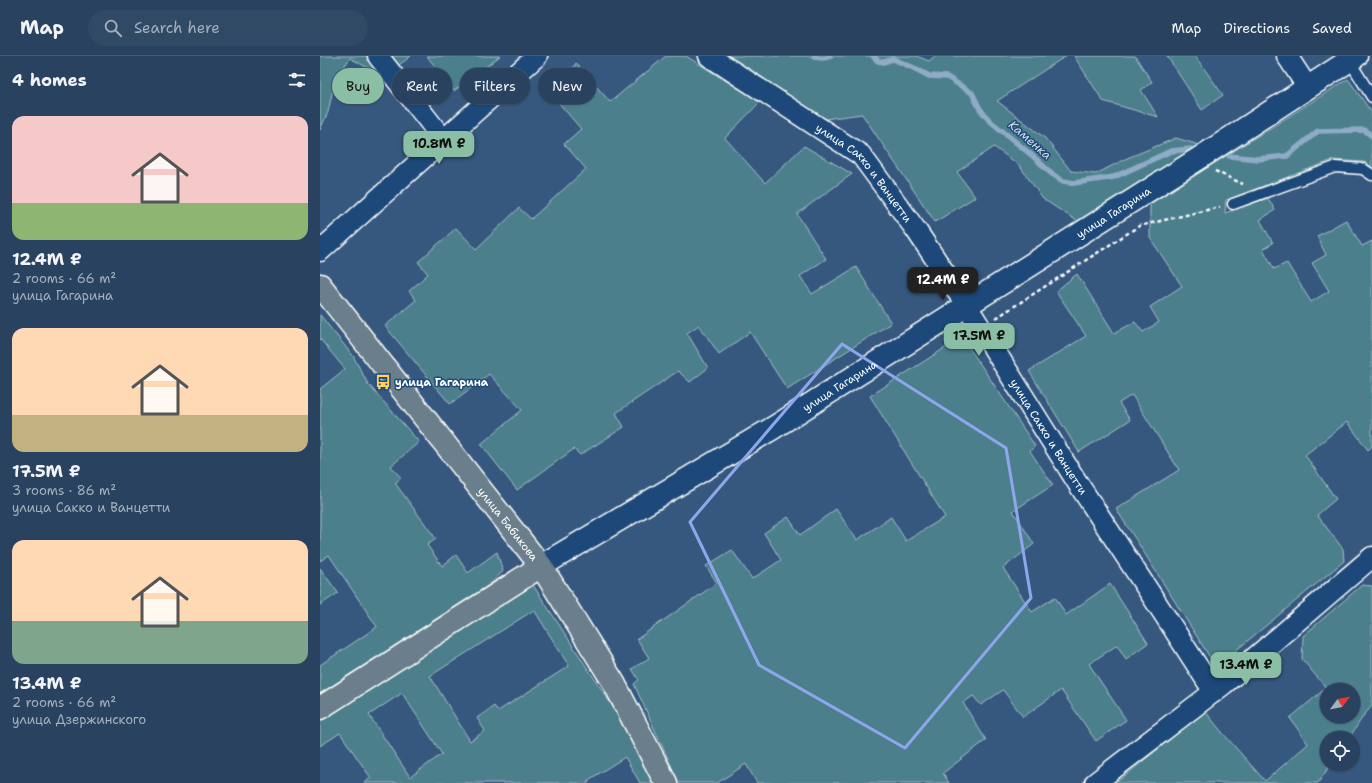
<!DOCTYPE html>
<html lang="en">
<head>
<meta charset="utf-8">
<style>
	body { margin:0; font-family:"Shantell Sans",sans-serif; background:#304965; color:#f1f3f6; height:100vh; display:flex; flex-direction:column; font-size:15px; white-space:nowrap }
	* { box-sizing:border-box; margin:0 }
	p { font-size:13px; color:#a5b0bd }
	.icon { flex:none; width:22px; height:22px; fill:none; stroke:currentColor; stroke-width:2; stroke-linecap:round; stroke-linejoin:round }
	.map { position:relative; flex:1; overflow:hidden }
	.drawer { display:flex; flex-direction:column; background:#28425f; width:320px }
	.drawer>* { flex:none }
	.hud { position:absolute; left:12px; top:12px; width:380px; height:36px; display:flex; gap:8px }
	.needle { width:26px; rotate:58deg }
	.buttons { position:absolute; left:1000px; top:627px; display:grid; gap:8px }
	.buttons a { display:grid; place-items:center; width:40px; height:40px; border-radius:50%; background:#28425f; box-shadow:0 1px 3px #0004,0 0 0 1px #445b74; font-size:20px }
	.price { position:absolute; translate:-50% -34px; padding:0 9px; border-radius:8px; background:#8abfa5; color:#111; font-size:13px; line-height:26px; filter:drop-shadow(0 1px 2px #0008) }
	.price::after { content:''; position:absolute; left:50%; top:24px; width:12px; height:9px; margin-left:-6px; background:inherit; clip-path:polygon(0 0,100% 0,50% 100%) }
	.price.selected { background:#222; color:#fff }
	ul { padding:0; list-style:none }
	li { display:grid; align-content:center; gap:8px; height:212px; padding:0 12px }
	li span { display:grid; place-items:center; height:124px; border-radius:12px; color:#555 }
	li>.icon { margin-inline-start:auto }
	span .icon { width:72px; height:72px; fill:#fffc; stroke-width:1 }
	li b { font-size:17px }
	h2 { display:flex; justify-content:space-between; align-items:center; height:48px; padding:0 12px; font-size:17px }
	.chip { padding:0 14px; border-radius:18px; background:#28425f; box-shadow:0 1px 3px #0004,0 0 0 1px #445b74; font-size:14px; line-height:36px }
	.chip.selected { background:#8abfa5; color:#111 }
	header { display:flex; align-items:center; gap:24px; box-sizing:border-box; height:56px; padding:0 20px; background:#28425f; border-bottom:1px solid #445b74 }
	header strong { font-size:19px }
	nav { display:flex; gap:22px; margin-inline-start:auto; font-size:14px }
	.search { width:280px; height:36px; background:#304965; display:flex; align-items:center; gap:10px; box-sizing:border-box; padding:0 14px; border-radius:22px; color:#a5b0bd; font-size:15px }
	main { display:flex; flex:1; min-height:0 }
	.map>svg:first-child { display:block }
</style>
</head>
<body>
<header>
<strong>Map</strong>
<div class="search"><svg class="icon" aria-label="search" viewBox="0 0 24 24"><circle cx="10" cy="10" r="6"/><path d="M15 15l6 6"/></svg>Search here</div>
<nav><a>Map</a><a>Directions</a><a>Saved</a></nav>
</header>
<main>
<section class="drawer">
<h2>4 homes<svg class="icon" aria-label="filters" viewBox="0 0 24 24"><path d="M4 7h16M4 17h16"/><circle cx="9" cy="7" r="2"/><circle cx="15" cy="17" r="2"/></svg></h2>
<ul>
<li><span style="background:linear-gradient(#f6c9c9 70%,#8fb573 0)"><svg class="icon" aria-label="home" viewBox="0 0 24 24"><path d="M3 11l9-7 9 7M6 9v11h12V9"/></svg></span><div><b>12.4M ₽</b><p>2 rooms · 66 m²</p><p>улица Гагарина</p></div></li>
<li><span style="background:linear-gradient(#ffd9b3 70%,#c2b280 0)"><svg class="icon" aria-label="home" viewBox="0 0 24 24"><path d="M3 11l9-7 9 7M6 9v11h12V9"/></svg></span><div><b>17.5M ₽</b><p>3 rooms · 86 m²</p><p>улица Сакко и Ванцетти</p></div></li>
<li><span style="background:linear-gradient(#ffd9b3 65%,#7fa58c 0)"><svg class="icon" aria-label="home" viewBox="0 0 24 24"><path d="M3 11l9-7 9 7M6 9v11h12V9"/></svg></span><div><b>13.4M ₽</b><p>2 rooms · 66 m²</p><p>улица Дзержинского</p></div></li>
</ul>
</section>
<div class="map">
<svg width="1052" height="727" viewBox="0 0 1052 727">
	<rect width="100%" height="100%" fill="#36587f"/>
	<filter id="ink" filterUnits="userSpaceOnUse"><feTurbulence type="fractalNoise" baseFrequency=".025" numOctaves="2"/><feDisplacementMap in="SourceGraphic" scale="8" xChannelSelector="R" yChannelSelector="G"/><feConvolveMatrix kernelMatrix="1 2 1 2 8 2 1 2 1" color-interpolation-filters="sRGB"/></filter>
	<g filter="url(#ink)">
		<g fill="#4c7f8c" stroke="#a6bfc6" fill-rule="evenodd">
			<path d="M 0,0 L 48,0 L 59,18 L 30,2 L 15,24 L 8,56 L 0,74 Z"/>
			<path d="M 67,0 L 91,0 L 75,12 Z"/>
			<path d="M 107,0 L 180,0 L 134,35 Z"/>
			<path d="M 346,0 L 366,0 L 440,46 L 405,82 L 445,127 L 484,90 L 532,118 L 477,158 L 506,203 L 480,220 L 492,238 L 536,211 L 571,267 L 467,333 L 430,276 L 399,298 L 379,269 L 367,277 L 388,312 L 370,326 L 358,315 L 296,357 L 304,371 L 260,399 L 254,393 L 197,434 L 161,388 L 202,354 L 169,318 L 130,348 L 65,270 L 96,244 L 89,235 L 108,218 L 98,206 L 136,172 L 156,193 L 199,152 L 211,163 L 266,113 L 244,88 L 261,73 L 232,39 L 244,27 L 256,7 L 290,46 Z"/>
			<path d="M 405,0 L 596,0 L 609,5 L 615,0 L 746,0 L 677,45 L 725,82 L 751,115 L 776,118 L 805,103 L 856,82 L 879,89 L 757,165 L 723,143 L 699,109 L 674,91 L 637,116 L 655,141 L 615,166 L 542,58 L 505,63 Z"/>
			<path d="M 754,0 L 815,0 L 832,26 L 821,34 L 838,61 L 783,45 Z"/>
			<path d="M 847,0 L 875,0 L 903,39 L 882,54 Z"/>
			<path d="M 1028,23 L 1052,57 L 1052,111 L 1044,106 L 1013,104 L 906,144 L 905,157 L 948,142 L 955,154 L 940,164 L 953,187 L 943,193 L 954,213 L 967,207 L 991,246 L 1009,235 L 992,207 L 1006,199 L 997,180 L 1026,164 L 1042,190 L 1052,185 L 1052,390 L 1048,394 L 1027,366 L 985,399 L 1016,443 L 997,459 L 1023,493 L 1024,505 L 896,611 L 818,487 L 796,453 L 859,414 L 812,339 L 799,347 L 810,364 L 759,396 L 709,315 L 766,280 L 736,235 L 757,218 L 794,277 L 815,266 L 823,276 L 839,266 L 830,251 L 862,230 L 830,182 L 830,148 Z"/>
			<path d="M 0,259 L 33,300 L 48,328 L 99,386 L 71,410 L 81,422 L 75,427 L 116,483 L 107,489 L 122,510 L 136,499 L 148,517 L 177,496 L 183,515 L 167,532 L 0,639 L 0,609 L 57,571 L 9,499 L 0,505 L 0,333 L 25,313 L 0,283 Z"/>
			<path d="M 642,281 L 715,390 L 710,395 L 733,429 L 693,455 L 714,488 L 683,512 L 712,556 L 735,541 L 746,559 L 790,528 L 828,587 L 806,603 L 797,589 L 769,608 L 806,664 L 776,685 L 741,634 L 703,661 L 683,634 L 661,649 L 653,640 L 643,647 L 666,684 L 623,717 L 629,727 L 437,727 L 426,708 L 397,727 L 359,727 L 314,628 L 319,624 L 312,613 L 329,602 L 317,583 L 397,527 L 386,510 L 412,494 L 432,523 L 461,504 L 444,477 L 468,461 L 480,479 L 516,453 L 537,484 L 571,461 L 586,485 L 625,461 L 550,340 Z"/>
			<path d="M 0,512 L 18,537 L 0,549 Z"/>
			<path d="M 213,529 L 308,674 L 334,727 L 320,727 L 305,701 L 267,725 L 269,727 L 44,727 L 51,722 L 20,677 L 0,690 L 0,666 ZM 214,554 L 249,610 L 178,655 L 174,650 L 157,662 L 165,675 L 150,685 L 110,620 ZM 82,637 L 122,698 L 90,721 L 49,659 Z"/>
			<path d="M 1042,529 L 1052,530 L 1052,650 L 1044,659 L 1029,682 L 1007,682 L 1007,708 L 1011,708 L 998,727 L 796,727 L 885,655 L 901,675 L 945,725 L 988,688 L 970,662 L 1006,632 L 982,603 L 983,580 ZM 1007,634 L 1033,634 L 1033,660 L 1007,660 Z"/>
		</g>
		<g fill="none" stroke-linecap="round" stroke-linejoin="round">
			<g stroke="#8fabc6" stroke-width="5.5">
				<path d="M 494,0 C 500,3 504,3 510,0"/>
				<path d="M 553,0 L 558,5 L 564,6 L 573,3 L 594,12 L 609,20 L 627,21 L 652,37 L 660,53 L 669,64 L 715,102 L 732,118 L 743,125 L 754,127 L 794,121 L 851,95 L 871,93"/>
				<path d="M 909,100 L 938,103 L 967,100 L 998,75 L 1044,74 L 1052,80"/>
			</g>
			<defs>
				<g id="lane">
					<path d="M 1029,4 L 1052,41"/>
					<path d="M 913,148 L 1015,111 L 1043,113 L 1052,119"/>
				</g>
				<g id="street">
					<path d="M 58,0 L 123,83"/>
					<path id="s1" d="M 389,0 L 541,99 L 596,174 L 647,250 L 757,426 L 851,569 L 894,636"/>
					<path d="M 967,0 L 988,32"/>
					<path d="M 0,195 L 217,0"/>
					<path d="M 775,727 L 904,628 L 1052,501"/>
				</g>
				<g id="secondary">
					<path id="s2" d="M 221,510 L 453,372 L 878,103 L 1036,0"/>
				</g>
				<g id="primary">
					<path id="s3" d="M 0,229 L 221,510 L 294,627 L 346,727"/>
					<path d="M 0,652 L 221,510"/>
				</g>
			</defs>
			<use href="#lane" stroke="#fff" stroke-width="13"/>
			<use href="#street" stroke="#fff" stroke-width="23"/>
			<use href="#secondary" stroke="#fff" stroke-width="25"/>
			<use href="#primary" stroke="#fff" stroke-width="25"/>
			<g stroke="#fff" stroke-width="2.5" stroke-dasharray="4 3" stroke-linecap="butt">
				<path d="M 895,115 L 923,128"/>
				<path d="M 676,262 L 819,170 L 900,151"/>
			</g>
			<use href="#lane" stroke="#1f4a7a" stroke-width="10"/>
			<use href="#street" stroke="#1f4a7a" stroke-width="20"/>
			<use href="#secondary" stroke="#1f4a7a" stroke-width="22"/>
			<use href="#primary" stroke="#6b7e8b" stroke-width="22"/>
		</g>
	</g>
	<path fill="none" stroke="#8ea6ec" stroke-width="3" stroke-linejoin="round" d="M 522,288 L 686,392 L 711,542 L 585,692 L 439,609 L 370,466 Z"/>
	<defs>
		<symbol id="bus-bare" viewBox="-9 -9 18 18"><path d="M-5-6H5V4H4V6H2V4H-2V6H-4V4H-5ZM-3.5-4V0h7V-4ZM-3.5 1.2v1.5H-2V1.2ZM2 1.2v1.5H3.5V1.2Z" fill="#ffd166" stroke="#1f4a7a" stroke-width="2.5" paint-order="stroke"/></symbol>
	</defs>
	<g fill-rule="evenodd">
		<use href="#bus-bare" x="52" y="315" width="22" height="22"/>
	</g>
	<g text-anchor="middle" stroke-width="3" stroke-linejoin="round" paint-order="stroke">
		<g font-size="11" fill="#fff" stroke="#1f4a7a">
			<text dy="4" stroke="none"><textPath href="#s1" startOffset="196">улица Сакко и Ванцетти</textPath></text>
			<text dy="4" stroke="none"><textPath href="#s2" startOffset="673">улица Гагарина</textPath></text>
			<text dy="4" stroke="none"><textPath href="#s2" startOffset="349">улица Гагарина</textPath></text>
			<text dy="4" stroke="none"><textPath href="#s1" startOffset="520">улица Сакко и Ванцетти</textPath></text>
			<text dy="4" stroke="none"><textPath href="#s3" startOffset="304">улица Бабикова</textPath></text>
		</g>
		<g font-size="11" font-weight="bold" fill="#fff" stroke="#1f4a7a" text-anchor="start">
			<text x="75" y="330">улица Гагарина</text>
		</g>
		<g font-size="12" font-style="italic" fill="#d0dce7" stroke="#1f4a7a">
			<text transform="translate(710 84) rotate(41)" y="4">Каменка</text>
		</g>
	</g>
</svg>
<div class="buttons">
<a><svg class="needle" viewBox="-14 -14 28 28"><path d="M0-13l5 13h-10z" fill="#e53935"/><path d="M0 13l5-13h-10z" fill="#a5b0bd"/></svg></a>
<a><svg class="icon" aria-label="locate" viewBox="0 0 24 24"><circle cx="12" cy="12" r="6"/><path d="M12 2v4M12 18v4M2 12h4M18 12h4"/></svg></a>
</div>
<b class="price" style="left:119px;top:109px">10.8M ₽</b>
<b class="price selected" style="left:623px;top:245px">12.4M ₽</b>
<b class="price" style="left:659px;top:301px">17.5M ₽</b>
<b class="price" style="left:926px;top:630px">13.4M ₽</b>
<div class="hud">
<a class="chip selected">Buy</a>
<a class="chip">Rent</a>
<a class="chip">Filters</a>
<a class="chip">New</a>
</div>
</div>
</main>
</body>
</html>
